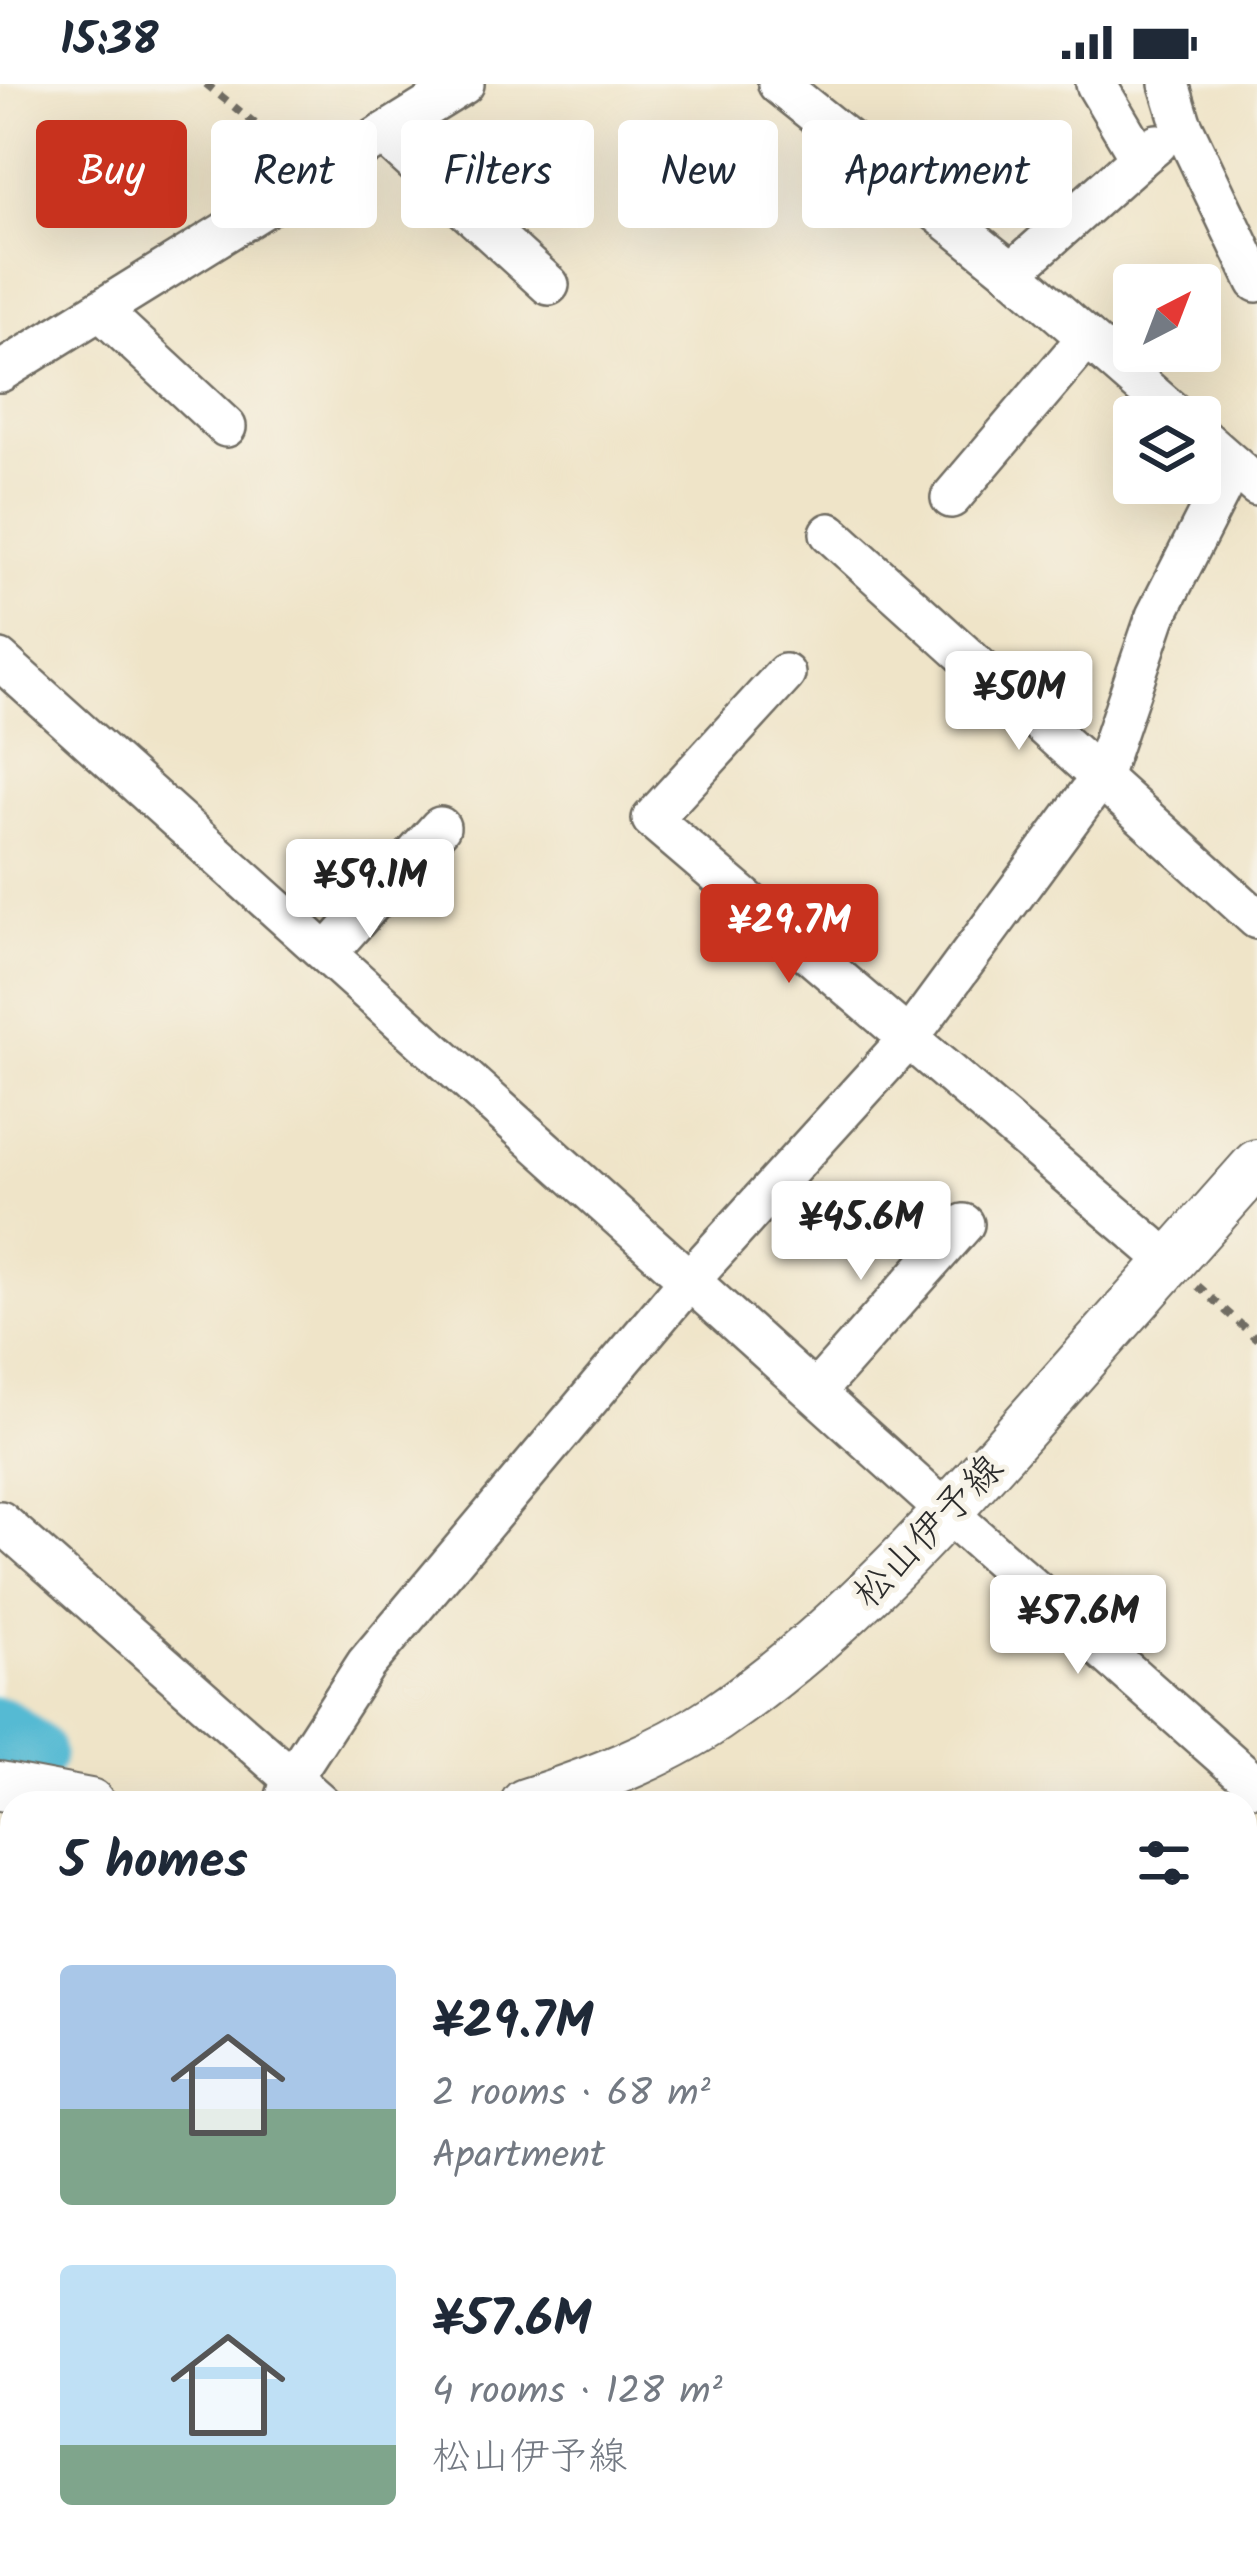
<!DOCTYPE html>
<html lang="en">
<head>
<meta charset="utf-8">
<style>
	body { margin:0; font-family:Kalam,"Klee One",sans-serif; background:#f2f2f3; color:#1f2937; height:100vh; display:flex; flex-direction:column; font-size:45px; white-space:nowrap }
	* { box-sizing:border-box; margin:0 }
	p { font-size:39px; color:#747a83 }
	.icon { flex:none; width:66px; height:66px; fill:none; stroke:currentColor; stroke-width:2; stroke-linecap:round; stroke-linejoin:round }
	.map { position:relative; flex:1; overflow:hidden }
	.panel { position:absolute; left:0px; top:1707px; width:1257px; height:771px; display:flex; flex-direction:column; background:#fff; border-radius:36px 36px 0 0; box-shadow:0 12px 48px #0002 }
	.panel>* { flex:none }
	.guide { position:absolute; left:36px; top:36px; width:1185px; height:108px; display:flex; gap:24px }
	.needle { width:78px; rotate:42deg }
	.controls { position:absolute; left:1113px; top:180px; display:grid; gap:24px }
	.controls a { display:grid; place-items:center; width:108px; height:108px; border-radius:12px; background:#fff; box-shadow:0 12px 48px #0002; font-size:60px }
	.price { position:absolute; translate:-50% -102px; padding:0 27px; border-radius:12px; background:#fff; color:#222; font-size:39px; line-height:78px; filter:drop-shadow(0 3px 6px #0008) }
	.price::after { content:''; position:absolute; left:50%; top:72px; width:36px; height:27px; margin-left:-18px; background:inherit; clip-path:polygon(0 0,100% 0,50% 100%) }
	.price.selected { background:#c8321e; color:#fff }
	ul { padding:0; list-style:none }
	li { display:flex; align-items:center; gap:36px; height:300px; padding:0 60px }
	li span { display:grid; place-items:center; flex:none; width:336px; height:240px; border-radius:12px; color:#555 }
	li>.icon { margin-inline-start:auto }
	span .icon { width:144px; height:144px; fill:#fffc; stroke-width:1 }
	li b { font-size:51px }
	h2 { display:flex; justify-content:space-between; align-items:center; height:144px; padding:0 60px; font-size:51px }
	.tag { padding:0 42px; border-radius:12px; background:#fff; box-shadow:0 12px 48px #0002; font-size:42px; line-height:108px }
	.tag.selected { background:#c8321e; color:#fff }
	.status { display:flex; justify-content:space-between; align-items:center; height:84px; padding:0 60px; background:#fff; direction:ltr }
	.status svg { height:33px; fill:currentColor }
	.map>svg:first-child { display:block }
</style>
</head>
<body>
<div class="status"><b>15:38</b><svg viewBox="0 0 49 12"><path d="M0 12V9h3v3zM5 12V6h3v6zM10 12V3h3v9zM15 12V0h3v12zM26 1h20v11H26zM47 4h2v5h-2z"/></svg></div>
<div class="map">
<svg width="1257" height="2477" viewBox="0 0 1257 2477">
	<rect width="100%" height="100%" fill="#f7f3e8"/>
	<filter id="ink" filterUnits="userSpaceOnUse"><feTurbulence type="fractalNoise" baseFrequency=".00833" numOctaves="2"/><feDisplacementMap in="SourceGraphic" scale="24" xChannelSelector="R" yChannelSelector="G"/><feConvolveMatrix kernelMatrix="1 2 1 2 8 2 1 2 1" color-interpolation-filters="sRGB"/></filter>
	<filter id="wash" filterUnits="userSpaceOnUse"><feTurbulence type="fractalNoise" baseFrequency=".004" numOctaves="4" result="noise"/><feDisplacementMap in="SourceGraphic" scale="48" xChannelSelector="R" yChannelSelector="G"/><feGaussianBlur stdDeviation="2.7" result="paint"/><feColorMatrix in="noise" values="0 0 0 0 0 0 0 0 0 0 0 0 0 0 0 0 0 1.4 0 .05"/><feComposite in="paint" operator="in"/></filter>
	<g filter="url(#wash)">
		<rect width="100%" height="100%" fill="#efe4c8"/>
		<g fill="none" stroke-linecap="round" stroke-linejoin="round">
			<g stroke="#55bad3" stroke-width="69">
				<path d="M 0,1648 L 30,1670"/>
				<path d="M 1245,2085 L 1257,2088"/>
			</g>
		</g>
	</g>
	<g filter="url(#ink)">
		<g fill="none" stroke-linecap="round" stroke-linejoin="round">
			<defs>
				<g id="minor">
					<path d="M 778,0 L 1012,188 L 1178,333"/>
					<path d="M 1096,0 L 1140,74 L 1157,60"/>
					<path d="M 1169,0 L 1181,39 L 1257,198"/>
					<path d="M 383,50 L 549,201"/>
					<path d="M 1012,188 L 1140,74"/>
					<path d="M 100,226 L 226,343"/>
					<path d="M 0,288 L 464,0"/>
					<path d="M 1200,352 L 1257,402"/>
					<path d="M 951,414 L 1087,254"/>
					<path d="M 830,449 L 1257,835"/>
					<path d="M 0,576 L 948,1429 L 1257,1702"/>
					<path d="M 785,590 L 652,735 L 1170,1178"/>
					<path d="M 327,869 L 440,743"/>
					<path d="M 815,1308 L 964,1140"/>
					<path d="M 0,1437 L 320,1719"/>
					<path d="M 284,1719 L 292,1694 L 366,1580 L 690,1195 L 908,955 L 1101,693 L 1156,532 L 1233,381"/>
					<path d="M 1245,2208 L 1257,2197"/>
					<path d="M 1245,2459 L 1257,2471"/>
					<path d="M 629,2466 L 632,2477"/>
					<path d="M 121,2477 L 123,2466"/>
					<path d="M 967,2477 L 979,2466"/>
				</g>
				<g id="major">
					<path d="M 0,1702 L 90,1719"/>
					<path d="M 525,1719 C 590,1698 658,1673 716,1634 C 842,1548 945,1433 1045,1319 C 1116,1240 1186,1160 1257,1080"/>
				</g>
			</defs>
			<use href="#minor" stroke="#706c62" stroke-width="44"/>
			<use href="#major" stroke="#706c62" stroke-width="52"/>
			<g stroke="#706c62" stroke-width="8" stroke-dasharray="9 9" stroke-linecap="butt">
				<path d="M 206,0 L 289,67"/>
				<path d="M 1198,1202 L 1257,1255"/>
			</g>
			<use href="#minor" stroke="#fff" stroke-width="39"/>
			<use href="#major" stroke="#fff" stroke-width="48"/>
		</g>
	</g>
	<g text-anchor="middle" stroke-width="10" stroke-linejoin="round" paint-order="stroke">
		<g font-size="39" fill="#2b2b2b" stroke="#f7f3e8">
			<text transform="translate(927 1446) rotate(-46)" y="14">松山伊予線</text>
		</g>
	</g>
</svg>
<div class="controls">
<a><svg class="needle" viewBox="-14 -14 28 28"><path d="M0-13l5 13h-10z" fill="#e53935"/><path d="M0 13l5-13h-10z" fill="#747a83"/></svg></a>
<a><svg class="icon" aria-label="layers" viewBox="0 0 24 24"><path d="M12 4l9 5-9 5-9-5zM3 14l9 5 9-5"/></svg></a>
</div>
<b class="price" style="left:1019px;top:669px">¥50M</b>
<b class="price" style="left:370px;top:857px">¥59.1M</b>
<b class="price selected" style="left:789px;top:902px">¥29.7M</b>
<b class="price" style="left:861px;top:1199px">¥45.6M</b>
<b class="price" style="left:1078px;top:1593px">¥57.6M</b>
<div class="guide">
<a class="tag selected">Buy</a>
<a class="tag">Rent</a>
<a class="tag">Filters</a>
<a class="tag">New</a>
<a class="tag">Apartment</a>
</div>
<section class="panel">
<h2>5 homes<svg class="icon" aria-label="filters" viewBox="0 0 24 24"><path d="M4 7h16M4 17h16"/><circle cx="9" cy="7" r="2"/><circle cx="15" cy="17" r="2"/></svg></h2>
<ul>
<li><span style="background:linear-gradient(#a9c7e8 60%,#7fa58c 0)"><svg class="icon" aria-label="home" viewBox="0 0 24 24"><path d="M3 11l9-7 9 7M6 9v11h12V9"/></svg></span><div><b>¥29.7M</b><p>2 rooms · 68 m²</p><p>Apartment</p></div></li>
<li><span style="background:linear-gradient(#bfe0f5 75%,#7fa58c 0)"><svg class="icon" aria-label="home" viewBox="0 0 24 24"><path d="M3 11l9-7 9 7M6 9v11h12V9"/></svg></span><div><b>¥57.6M</b><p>4 rooms · 128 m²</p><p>松山伊予線</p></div></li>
</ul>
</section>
</div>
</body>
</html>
